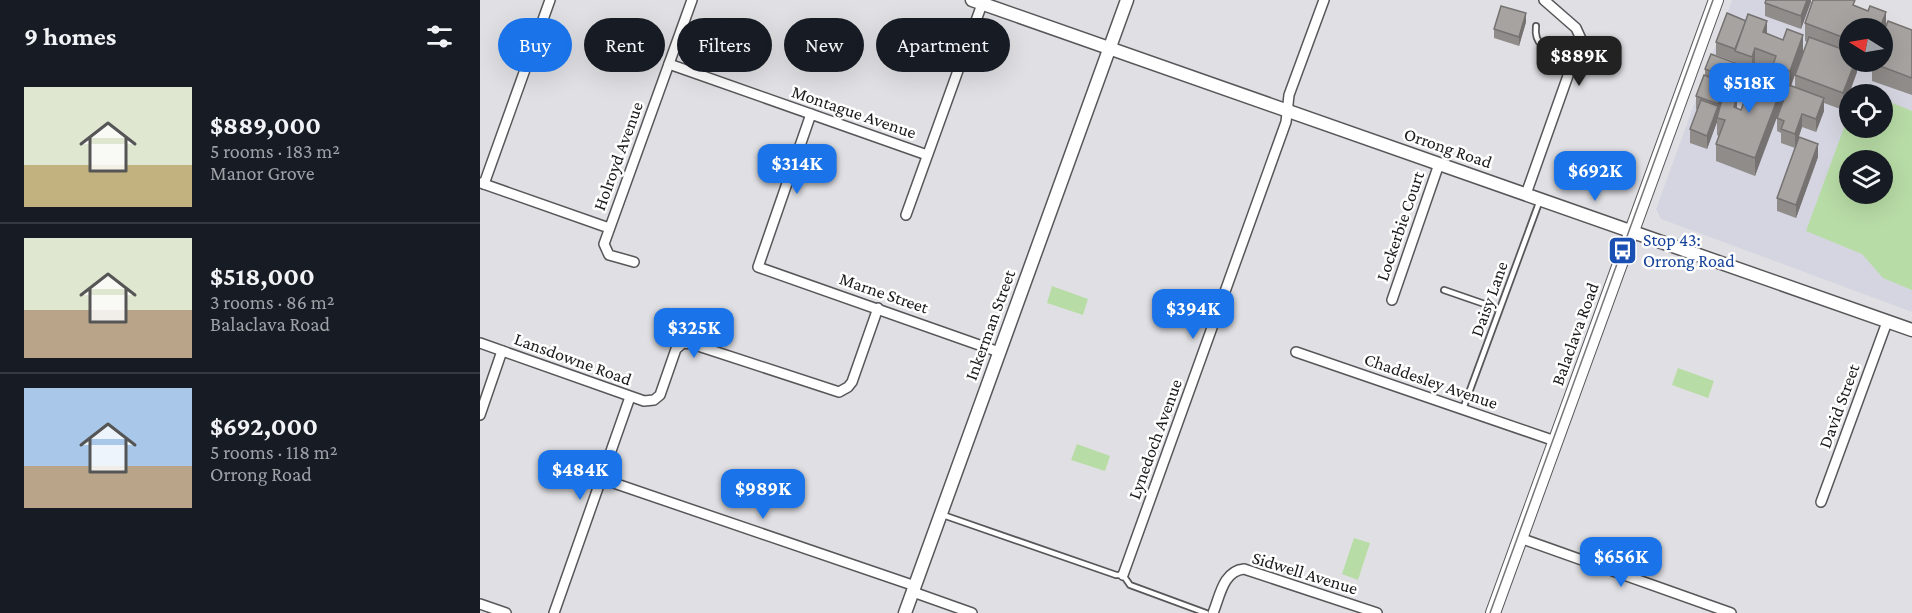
<!DOCTYPE html>
<html lang="en">
<head>
<meta charset="utf-8">
<style>
	body { margin:0; font-family:"Crimson Pro",serif; background:#20242c; color:#f1f3f6; height:100vh; display:flex; flex-direction:column; font-size:22px; white-space:nowrap }
	* { box-sizing:border-box; margin:0 }
	p { font-size:20px; color:#9ea1a6 }
	.icon { flex:none; width:33px; height:33px; fill:none; stroke:currentColor; stroke-width:2; stroke-linecap:round; stroke-linejoin:round }
	.map { position:relative; flex:1; overflow:hidden }
	.side { display:flex; flex-direction:column; background:#171b24; width:480px }
	.side>* { flex:none }
	.banner { position:absolute; left:18px; top:18px; width:570px; height:54px; display:flex; gap:12px }
	.needle { width:39px; rotate:281deg }
	.controls { position:absolute; left:1359px; top:18px; display:grid; gap:12px }
	.controls a { display:grid; place-items:center; width:54px; height:54px; border-radius:50%; background:#171b24; box-shadow:0 6px 24px #0002; font-size:30px }
	.price { position:absolute; translate:-50% -51px; padding:0 14px; border-radius:12px; background:#1a73e8; color:#fff; font-size:20px; line-height:39px; filter:drop-shadow(0 2px 3px #0008) }
	.price::after { content:''; position:absolute; left:50%; top:36px; width:18px; height:14px; margin-left:-9px; background:inherit; clip-path:polygon(0 0,100% 0,50% 100%) }
	.price.selected { background:#222; color:#fff }
	ul { padding:0; list-style:none }
	li { display:flex; align-items:center; gap:18px; height:150px; padding:0 24px }
	li+li { border-top:2px solid #363941 }
	li span { display:grid; place-items:center; flex:none; width:168px; height:120px; border-radius:0px; color:#555 }
	li>.icon { margin-inline-start:auto }
	span .icon { width:72px; height:72px; fill:#fffc; stroke-width:1 }
	li b { font-size:26px }
	h2 { display:flex; justify-content:space-between; align-items:center; height:72px; padding:0 24px; font-size:26px }
	.chip { padding:0 21px; border-radius:27px; background:#171b24; box-shadow:0 6px 24px #0002; font-size:21px; line-height:54px }
	.chip.selected { background:#1a73e8; color:#fff }
	main { display:flex; flex:1; min-height:0 }
	.map>svg:first-child { display:block }
</style>
</head>
<body>
<main>
<section class="side">
<h2>9 homes<svg class="icon" aria-label="filters" viewBox="0 0 24 24"><path d="M4 7h16M4 17h16"/><circle cx="9" cy="7" r="2"/><circle cx="15" cy="17" r="2"/></svg></h2>
<ul>
<li><span style="background:linear-gradient(#dfe7d0 65%,#c2b280 0)"><svg class="icon" aria-label="home" viewBox="0 0 24 24"><path d="M3 11l9-7 9 7M6 9v11h12V9"/></svg></span><div><b>$889,000</b><p>5 rooms · 183 m²</p><p>Manor Grove</p></div></li>
<li><span style="background:linear-gradient(#dfe7d0 60%,#b9a48a 0)"><svg class="icon" aria-label="home" viewBox="0 0 24 24"><path d="M3 11l9-7 9 7M6 9v11h12V9"/></svg></span><div><b>$518,000</b><p>3 rooms · 86 m²</p><p>Balaclava Road</p></div></li>
<li><span style="background:linear-gradient(#a9c7e8 65%,#b9a48a 0)"><svg class="icon" aria-label="home" viewBox="0 0 24 24"><path d="M3 11l9-7 9 7M6 9v11h12V9"/></svg></span><div><b>$692,000</b><p>5 rooms · 118 m²</p><p>Orrong Road</p></div></li>
</ul>
</section>
<div class="map">
<svg width="1432" height="613" viewBox="0 0 1432 613">
	<rect width="100%" height="100%" fill="#e0e0e4"/>
	<path fill="#d5d5e1" fill-rule="evenodd" d="M 1252,0 L 1329,0 L 1432,37 L 1432,312 L 1181,219 L 1176,209 ZM 1370,28 L 1402,28 L 1402,62 L 1370,62 ZM 1370,94 L 1402,94 L 1402,128 L 1370,128 ZM 1370,160 L 1402,160 L 1402,194 L 1370,194 Z"/>
	<g fill="#b8dca6" fill-rule="evenodd">
		<path d="M 1403,99 L 1432,111 L 1432,290 L 1403,278 L 1382,254 L 1326,231 L 1369,114 L 1370,128 L 1402,128 ZM 1370,160 L 1402,160 L 1402,194 L 1370,194 Z"/>
		<path d="M 572,286 L 608,299 L 603,315 L 567,303 Z"/>
		<path d="M 1198,368 L 1234,381 L 1228,398 L 1192,385 Z"/>
		<path d="M 597,444 L 630,456 L 625,471 L 591,460 Z"/>
		<path d="M 874,538 L 890,543 L 878,580 L 862,574 Z"/>
	</g>
	<g fill="none" stroke-linecap="round" stroke-linejoin="round">
		<defs>
			<g id="service">
				<path d="M 1056,26 C 1053,51 1074,50 1094,57"/>
				<path d="M 964,290 L 1019,309"/>
				<path d="M 983,409 L 1060,200"/>
				<path d="M 463,515 L 636,575 L 643,575 L 650,585 L 726,613"/>
			</g>
			<g id="minor">
				<path d="M 189,64 L 447,155"/>
				<path d="M 331,114 L 278,267 L 519,352"/>
				<path d="M 1,183 L 129,228"/>
				<path d="M 4,184 L 70,0"/>
				<path d="M 1046,194 L 1101,39 L 1096,28 L 1064,0"/>
				<path d="M 426,215 L 502,4"/>
				<path d="M 154,262 L 129,255 L 124,244 L 212,0"/>
				<path d="M 912,300 L 959,164"/>
				<path d="M 0,343 L 164,401 L 174,400 L 180,395 L 196,349 L 203,343 L 212,344 L 359,392 L 368,387 L 372,382 L 398,308"/>
				<path d="M 816,352 L 1075,441"/>
				<path d="M 0,415 L 22,351"/>
				<path d="M 122,479 L 435,586"/>
				<path d="M 1341,502 L 1407,322"/>
				<path d="M 1040,538 L 1251,613"/>
				<path d="M 643,575 L 806,122 L 809,95 L 844,0"/>
				<path d="M 433,592 L 492,613"/>
				<path d="M 0,604 L 26,613"/>
				<path d="M 74,613 L 150,397"/>
				<path d="M 733,613 C 740,596 743,571 764,569 L 897,613"/>
			</g>
			<g id="tertiary">
				<path d="M 492,0 L 1432,330"/>
				<path d="M 425,613 L 647,0"/>
			</g>
			<path id="secondary" d="M 1013,613 L 1236,0"/>
		</defs>
		<use href="#service" stroke="#57575a" stroke-width="8"/>
		<use href="#minor" stroke="#57575a" stroke-width="12"/>
		<use href="#tertiary" stroke="#57575a" stroke-width="15"/>
		<use href="#secondary" stroke="#57575a" stroke-width="16"/>
		<use href="#service" stroke="#fff" stroke-width="4.5"/>
		<use href="#minor" stroke="#fff" stroke-width="9"/>
		<use href="#tertiary" stroke="#fff" stroke-width="12"/>
		<use href="#secondary" stroke="#fff" stroke-width="14"/>
		<path stroke="#77777a" stroke-width="1.5" d="M 1010,613 L 1233,0"/>
	</g>
	<g fill="#908c8a">
		<path d="M 1331,0 L 1321,29 L 1285,16 L 1285,3 Z"/>
		<path d="M 1375,6 L 1406,27 L 1432,30 L 1432,95 L 1392,81 L 1392,66 L 1381,62 L 1402,62 L 1402,28 L 1370,28 L 1370,62 L 1377,62 L 1377,72 L 1363,110 L 1344,103 L 1344,111 L 1336,132 L 1322,127 L 1315,148 L 1301,143 L 1301,133 L 1297,131 L 1297,118 L 1308,88 L 1305,87 L 1275,176 L 1236,161 L 1236,144 L 1239,136 L 1237,135 L 1237,122 L 1227,149 L 1210,143 L 1210,129 L 1218,110 L 1216,109 L 1216,96 L 1225,76 L 1225,69 L 1255,72 L 1249,87 L 1246,86 L 1246,92 L 1257,108 L 1261,110 L 1293,74 L 1293,72 L 1275,66 L 1272,74 L 1255,68 L 1255,62 L 1236,55 L 1236,42 L 1287,34 L 1323,52 L 1311,86 L 1315,88 L 1315,75 L 1327,42 L 1325,41 L 1325,23 Z"/>
		<path d="M 1046,22 L 1039,46 L 1014,38 L 1014,29 Z"/>
		<path d="M 1338,157 L 1316,218 L 1297,211 L 1297,198 Z"/>
	</g>
	<g fill="#757271">
		<path d="M 1327,0 L 1331,0 L 1331,2 L 1321,29 L 1321,16 Z"/>
		<path d="M 1406,12 L 1406,29 L 1402,38 L 1402,28 L 1400,28 Z"/>
		<path d="M 1046,13 L 1046,22 L 1039,46 L 1039,37 Z"/>
		<path d="M 1287,21 L 1287,39 L 1283,32 Z"/>
		<path d="M 1323,35 L 1323,52 L 1310,88 L 1310,71 Z"/>
		<path d="M 1275,48 L 1275,66 L 1272,74 L 1272,57 Z"/>
		<path d="M 1375,62 L 1377,62 L 1377,72 L 1363,110 L 1363,93 Z"/>
		<path d="M 1255,63 L 1255,72 L 1249,87 L 1249,78 Z"/>
		<path d="M 1305,79 L 1305,96 L 1275,176 L 1275,158 Z"/>
		<path d="M 1246,83 L 1246,96 L 1237,118 L 1237,122 L 1227,149 L 1227,136 Z"/>
		<path d="M 1257,97 L 1257,114 L 1254,107 Z"/>
		<path d="M 1344,98 L 1344,111 L 1336,132 L 1336,119 Z"/>
		<path d="M 1322,114 L 1322,127 L 1315,148 L 1315,134 Z"/>
		<path d="M 1338,144 L 1338,157 L 1316,218 L 1316,205 Z"/>
	</g>
	<g fill="#a7a3a1" stroke="#757271" stroke-width="1.5">
		<path d="M 1286,0 L 1327,0 L 1321,16 L 1285,3 Z"/>
		<path d="M 1333,0 L 1375,0 L 1373,5 L 1388,11 L 1390,6 L 1406,12 L 1400,28 L 1370,28 L 1370,40 L 1325,23 Z"/>
		<path d="M 1021,6 L 1046,13 L 1039,37 L 1014,29 Z"/>
		<path d="M 1247,13 L 1266,21 L 1255,49 L 1236,42 Z"/>
		<path d="M 1268,14 L 1287,21 L 1283,32 L 1303,40 L 1307,29 L 1323,35 L 1310,71 L 1293,65 L 1296,56 L 1275,48 L 1272,57 L 1255,51 Z"/>
		<path d="M 1408,21 L 1432,30 L 1432,78 L 1392,63 L 1393,62 L 1402,62 L 1402,36 Z"/>
		<path d="M 1329,37 L 1370,52 L 1370,62 L 1375,62 L 1363,93 L 1315,75 Z"/>
		<path d="M 1231,54 L 1255,63 L 1249,78 L 1225,69 Z"/>
		<path d="M 1276,68 L 1305,79 L 1275,158 L 1236,144 L 1245,120 L 1237,118 L 1244,92 L 1257,97 L 1254,107 L 1261,110 Z"/>
		<path d="M 1224,75 L 1246,83 L 1238,104 L 1216,96 Z"/>
		<path d="M 1309,85 L 1344,98 L 1336,119 L 1322,114 L 1315,134 L 1301,129 L 1304,121 L 1297,118 Z"/>
		<path d="M 1221,100 L 1238,106 L 1227,136 L 1210,129 Z"/>
		<path d="M 1319,137 L 1338,144 L 1316,205 L 1297,198 Z"/>
	</g>
	<defs>
		<symbol id="bus-square" viewBox="-11 -11 22 22"><rect x="-9" y="-9" width="18" height="18" rx="4" fill="#1a4fb4" stroke="#fff"/><path d="M-5-6H5V4H4V6H2V4H-2V6H-4V4H-5ZM-3.5-4V0h7V-4ZM-3.5 1.2v1.5H-2V1.2ZM2 1.2v1.5H3.5V1.2Z" fill="#fff"/></symbol>
	</defs>
	<g fill-rule="evenodd">
		<use href="#bus-square" x="1126" y="234" width="33" height="33"/>
	</g>
	<g text-anchor="middle" stroke-width="5" stroke-linejoin="round" paint-order="stroke">
		<g font-size="18" fill="#1a1a1c" stroke="#fff">
			<text transform="translate(374 112) rotate(19)" y="6">Montague Avenue</text>
			<text transform="translate(968 148) rotate(19)" y="6">Orrong Road</text>
			<text transform="translate(138 156) rotate(-70)" y="6">Holroyd Avenue</text>
			<text transform="translate(920 226) rotate(-71)" y="6">Lockerbie Court</text>
			<text transform="translate(404 293) rotate(19)" y="6">Marne Street</text>
			<text transform="translate(1009 299) rotate(-70)" y="6">Daisy Lane</text>
			<text transform="translate(510 325) rotate(-70)" y="6">Inkerman Street</text>
			<text transform="translate(1095 334) rotate(-70)" y="6">Balaclava Road</text>
			<text transform="translate(93 359) rotate(20)" y="6">Lansdowne Road</text>
			<text transform="translate(951 381) rotate(19)" y="6">Chaddesley Avenue</text>
			<text transform="translate(1359 406) rotate(-70)" y="6">David Street</text>
			<text transform="translate(675 439) rotate(-70)" y="6">Lynedoch Avenue</text>
			<text transform="translate(825 573) rotate(17)" y="6">Sidwell Avenue</text>
		</g>
		<g font-size="18" fill="#164399" stroke="#fff" text-anchor="start">
			<text x="1163" y="246">Stop 43:<tspan x="1163" dy="21">Orrong Road</tspan></text>
		</g>
	</g>
</svg>
<div class="controls">
<a><svg class="needle" viewBox="-14 -14 28 28"><path d="M0-13l5 13h-10z" fill="#e53935"/><path d="M0 13l5-13h-10z" fill="#9ea1a6"/></svg></a>
<a><svg class="icon" aria-label="locate" viewBox="0 0 24 24"><circle cx="12" cy="12" r="6"/><path d="M12 2v4M12 18v4M2 12h4M18 12h4"/></svg></a>
<a><svg class="icon" aria-label="layers" viewBox="0 0 24 24"><path d="M12 4l9 5-9 5-9-5zM3 14l9 5 9-5"/></svg></a>
</div>
<b class="price selected" style="left:1099px;top:87px">$889K</b>
<b class="price" style="left:1269px;top:114px">$518K</b>
<b class="price" style="left:317px;top:195px">$314K</b>
<b class="price" style="left:1115px;top:202px">$692K</b>
<b class="price" style="left:713px;top:340px">$394K</b>
<b class="price" style="left:214px;top:359px">$325K</b>
<b class="price" style="left:100px;top:501px">$484K</b>
<b class="price" style="left:283px;top:520px">$989K</b>
<b class="price" style="left:1141px;top:588px">$656K</b>
<div class="banner">
<a class="chip selected">Buy</a>
<a class="chip">Rent</a>
<a class="chip">Filters</a>
<a class="chip">New</a>
<a class="chip">Apartment</a>
</div>
</div>
</main>
</body>
</html>
